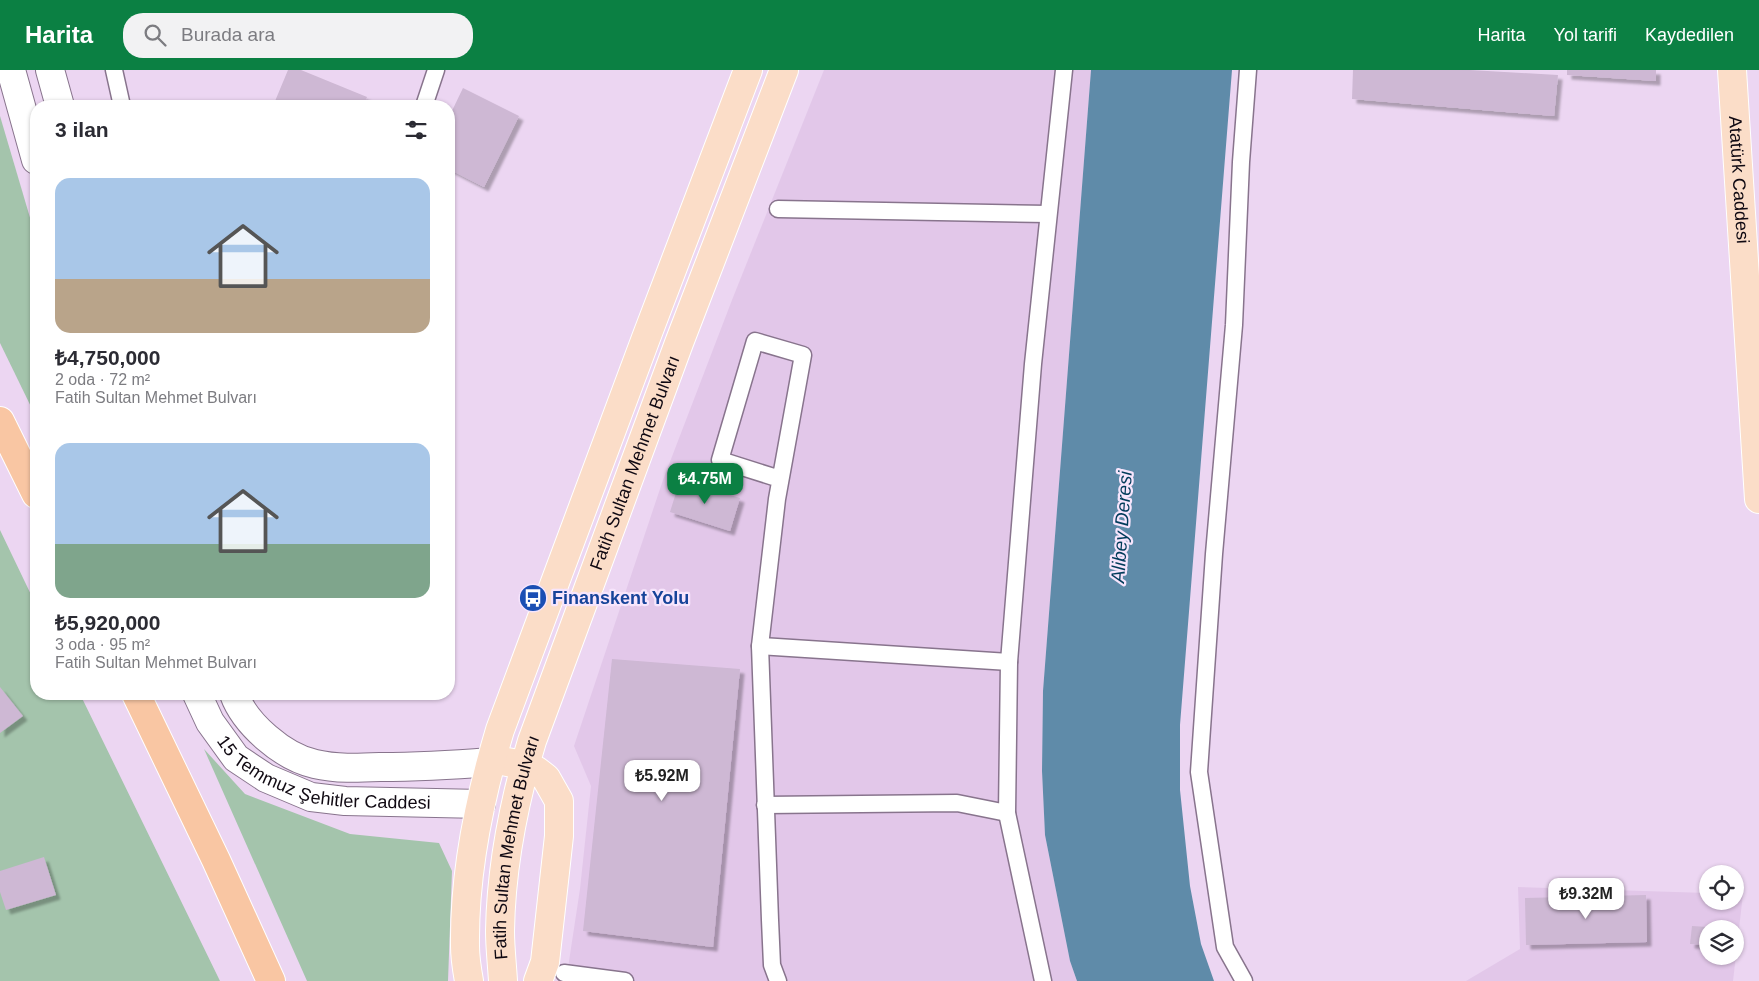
<!DOCTYPE html>
<html lang="tr">
<head>
<meta charset="utf-8">
<style>
	body { margin:0; font-family:Arial,sans-serif; background:#f2f2f3; color:#2b2b33; height:100vh; display:flex; flex-direction:column; font-size:19px; white-space:nowrap }
	* { box-sizing:border-box; margin:0 }
	p { font-size:16px; color:#7c7c81 }
	.icon { flex:none; width:28px; height:28px; fill:none; stroke:currentColor; stroke-width:2; stroke-linecap:round; stroke-linejoin:round }
	.map { position:relative; flex:1; overflow:hidden }
	.details { position:absolute; left:30px; top:30px; width:425px; height:600px; display:flex; flex-direction:column; background:#fff; border-radius:20px; box-shadow:0 1px 4px #0004 }
	.details>* { flex:none }
	.fabs { position:absolute; left:1699px; top:795px; display:grid; gap:10px }
	.fabs a { display:grid; place-items:center; width:45px; height:45px; border-radius:50%; background:#fff; box-shadow:0 1px 4px #0004; font-size:25px }
	.price { position:absolute; translate:-50% -42px; padding:0 11px; border-radius:10px; background:#fff; color:#222; font-size:16px; line-height:32px; filter:drop-shadow(0 1px 2px #0008) }
	.price::after { content:''; position:absolute; left:50%; top:30px; width:15px; height:11px; margin-left:-8px; background:inherit; clip-path:polygon(0 0,100% 0,50% 100%) }
	.price.active { background:#0b8043; color:#fff }
	ul { padding:0; list-style:none }
	li { display:grid; align-content:center; gap:10px; height:265px; padding:0 25px }
	li span { display:grid; place-items:center; height:155px; border-radius:15px; color:#555 }
	li>.icon { margin-inline-start:auto }
	span .icon { width:90px; height:90px; fill:#fffc; stroke-width:1 }
	li b { font-size:21px }
	h2 { display:flex; justify-content:space-between; align-items:center; height:60px; padding:0 25px; font-size:21px }
	header { display:flex; align-items:center; gap:30px; box-sizing:border-box; height:70px; padding:0 25px; background:#0b8043; color:#fff }
	header strong { font-size:24px }
	nav { display:flex; gap:28px; margin-inline-start:auto; font-size:18px }
	.search { width:350px; height:45px; background:#f2f2f3; display:flex; align-items:center; gap:12px; box-sizing:border-box; padding:0 18px; border-radius:20px; color:#7c7c81; font-size:19px }
	.map>svg:first-child { display:block }
</style>
</head>
<body>
<header>
<strong>Harita</strong>
<div class="search"><svg class="icon" aria-label="search" viewBox="0 0 24 24"><circle cx="10" cy="10" r="6"/><path d="M15 15l6 6"/></svg>Burada ara</div>
<nav><a>Harita</a><a>Yol tarifi</a><a>Kaydedilen</a></nav>
</header>
<div class="map">
<svg width="1759" height="911" viewBox="0 0 1759 911">
	<defs>
		<filter id="shadow"><feDropShadow dx="4.5" dy="4.5" stdDeviation="1" flood-color="#0004"/></filter>
	</defs>
	<rect width="100%" height="100%" fill="#ecd6f2"/>
	<g fill="#e2c7e9" fill-rule="evenodd">
		<path d="M 824,0 L 1091,0 L 1043,621 L 1042,701 L 1045,765 L 1070,891 L 1077,911 L 566,911 L 580,819 L 591,716 L 574,676 L 663,410 L 732,230 Z"/>
		<path d="M 1518,817 L 1707,823 L 1708,831 L 1735,831 L 1735,824 L 1743,824 L 1733,911 L 1466,911 L 1520,879 ZM 1708,859 L 1735,859 L 1735,886 L 1708,886 Z"/>
	</g>
	<g fill="#a4c4ac">
		<path d="M 0,46 L 36,168 L 36,347 L 0,273 Z"/>
		<path d="M 0,460 L 36,535 L 36,624 L 80,624 L 220,911 L 0,911 Z"/>
		<path d="M 204,679 L 245,724 L 350,764 L 439,773 L 452,801 L 448,911 L 307,911 Z"/>
	</g>
	<path fill="#5f8ba9" d="M 1091,0 L 1232,0 L 1180,655 L 1180,720 L 1190,816 L 1201,874 L 1214,911 L 1077,911 L 1070,891 L 1045,765 L 1042,701 L 1043,621 Z"/>
	<g fill="#ceb8d4" filter="url(#shadow)">
		<path d="M 288,0 L 301,0 L 367,27 L 363,36 L 273,36 Z"/>
		<path d="M 1353,0 L 1470,0 L 1558,5 L 1554,46 L 1352,29 Z"/>
		<path d="M 1567,0 L 1656,0 L 1656,11 L 1567,5 Z"/>
		<path d="M 463,18 L 519,46 L 484,117 L 449,99 L 449,47 Z"/>
		<path d="M 680,410 L 740,428 L 730,461 L 670,442 Z"/>
		<path d="M 612,589 L 740,599 L 713,877 L 583,861 Z"/>
		<path d="M 0,617 L 23,646 L 0,663 Z"/>
		<path d="M 44,787 L 56,825 L 6,840 L 0,822 L 0,801 Z"/>
		<path d="M 1646,825 L 1647,872 L 1526,875 L 1525,828 Z"/>
		<path d="M 1692,856 L 1708,857 L 1708,875 L 1690,874 Z"/>
	</g>
	<g fill="none" stroke-linecap="round" stroke-linejoin="round">
		<defs>
			<g id="service">
				<path d="M 114,0 L 122,36"/>
				<path d="M 424,36 L 436,0"/>
				<path d="M 778,139 L 1048,144"/>
				<path d="M 760,576 L 1009,592"/>
				<path d="M 765,735 L 957,733 L 1007,743"/>
				<path d="M 564,903 L 625,911"/>
				<path d="M 778,911 L 772,895 L 770,850 L 760,576 L 777,429 L 803,285 L 755,271 L 720,390 L 780,409"/>
				<path d="M 1043,911 L 1007,743 L 1009,592 L 1033,294 L 1064,0"/>
				<path d="M 1244,911 L 1225,877 L 1199,702 L 1214,484 L 1234,255 L 1241,92 L 1248,0"/>
			</g>
			<g id="secondary">
				<path d="M 11,0 L 36,90"/>
				<path d="M 50,0 L 60,36"/>
				<path id="s1" d="M 197,624 L 210,652 L 236,688 L 266,708 L 311,727 L 345,731 L 481,734"/>
				<path d="M 234,624 C 245,654 283,687 315,694 C 336,699 358,698 380,697 C 417,697 453,695 490,692"/>
			</g>
			<g id="primary">
				<path id="s2" d="M 1732,0 L 1759,429"/>
				<path d="M 507,692 L 525,695 L 537,701 L 546,708 L 559,731 L 559,766 L 545,892 L 538,911"/>
				<path d="M 469,911 C 467,900 465,888 465,876 C 464,803 479,730 500,660 L 646,268 L 748,0"/>
				<path id="s3" d="M 503,911 C 502,894 500,877 500,861 C 501,797 514,732 532,671 L 679,273 L 784,0"/>
			</g>
			<g id="motorway">
				<path d="M 0,351 L 36,424"/>
				<path d="M 136,624 L 216,790 L 271,911"/>
			</g>
		</defs>
		<use href="#service" stroke="#88748d" stroke-width="19"/>
		<use href="#secondary" stroke="#88748d" stroke-width="30"/>
		<use href="#primary" stroke="#fff" stroke-width="30"/>
		<use href="#motorway" stroke="#fff" stroke-width="30"/>
		<use href="#service" stroke="#fff" stroke-width="16"/>
		<use href="#secondary" stroke="#fff" stroke-width="28"/>
		<use href="#primary" stroke="#fbddc8" stroke-width="28"/>
		<use href="#motorway" stroke="#f9c6a3" stroke-width="28"/>
	</g>
	<defs>
		<symbol id="bus-disc" viewBox="-11 -11 22 22"><circle r="9.5" fill="#1a4fb4" stroke="#f7e5fc"/><path d="M-5-6H5V4H4V6H2V4H-2V6H-4V4H-5ZM-3.5-4V0h7V-4ZM-3.5 1.2v1.5H-2V1.2ZM2 1.2v1.5H3.5V1.2Z" fill="#fff"/></symbol>
	</defs>
	<g fill-rule="evenodd">
		<use href="#bus-disc" x="517" y="512" width="32" height="32"/>
	</g>
	<g text-anchor="middle" stroke-width="4.5" stroke-linejoin="round" paint-order="stroke">
		<g font-size="18" fill="#100912" stroke="#f7e5fc">
			<text dy="6" stroke="none"><textPath href="#s2" startOffset="110">Atatürk Caddesi</textPath></text>
			<text dy="6" stroke="none"><textPath href="#s3" startOffset="540">Fatih Sultan Mehmet Bulvarı</textPath></text>
			<text dy="6" stroke="none"><textPath href="#s1" startOffset="165">15 Temmuz Şehitler Caddesi</textPath></text>
			<text dy="6" stroke="none"><textPath href="#s3" startOffset="135">Fatih Sultan Mehmet Bulvarı</textPath></text>
		</g>
		<g font-size="18" font-weight="bold" fill="#164399" stroke="#f7e5fc" text-anchor="start">
			<text x="552" y="534">Finanskent Yolu</text>
		</g>
		<g font-size="19" font-style="italic" fill="#003b5a" stroke="#f7e5fc">
			<text transform="translate(1121 457) rotate(-86)" y="7">Alibey Deresi</text>
		</g>
	</g>
</svg>
<div class="fabs">
<a><svg class="icon" aria-label="locate" viewBox="0 0 24 24"><circle cx="12" cy="12" r="6"/><path d="M12 2v4M12 18v4M2 12h4M18 12h4"/></svg></a>
<a><svg class="icon" aria-label="layers" viewBox="0 0 24 24"><path d="M12 4l9 5-9 5-9-5zM3 14l9 5 9-5"/></svg></a>
</div>
<b class="price active" style="left:705px;top:435px">₺4.75M</b>
<b class="price" style="left:662px;top:732px">₺5.92M</b>
<b class="price" style="left:1586px;top:850px">₺9.32M</b>
<section class="details">
<h2>3 ilan<svg class="icon" aria-label="filters" viewBox="0 0 24 24"><path d="M4 7h16M4 17h16"/><circle cx="9" cy="7" r="2"/><circle cx="15" cy="17" r="2"/></svg></h2>
<ul>
<li><span style="background:linear-gradient(#a9c7e8 65%,#b9a48a 0)"><svg class="icon" aria-label="home" viewBox="0 0 24 24"><path d="M3 11l9-7 9 7M6 9v11h12V9"/></svg></span><div><b>₺4,750,000</b><p>2 oda · 72 m²</p><p>Fatih Sultan Mehmet Bulvarı</p></div></li>
<li><span style="background:linear-gradient(#a9c7e8 65%,#7fa58c 0)"><svg class="icon" aria-label="home" viewBox="0 0 24 24"><path d="M3 11l9-7 9 7M6 9v11h12V9"/></svg></span><div><b>₺5,920,000</b><p>3 oda · 95 m²</p><p>Fatih Sultan Mehmet Bulvarı</p></div></li>
</ul>
</section>
</div>
</body>
</html>
